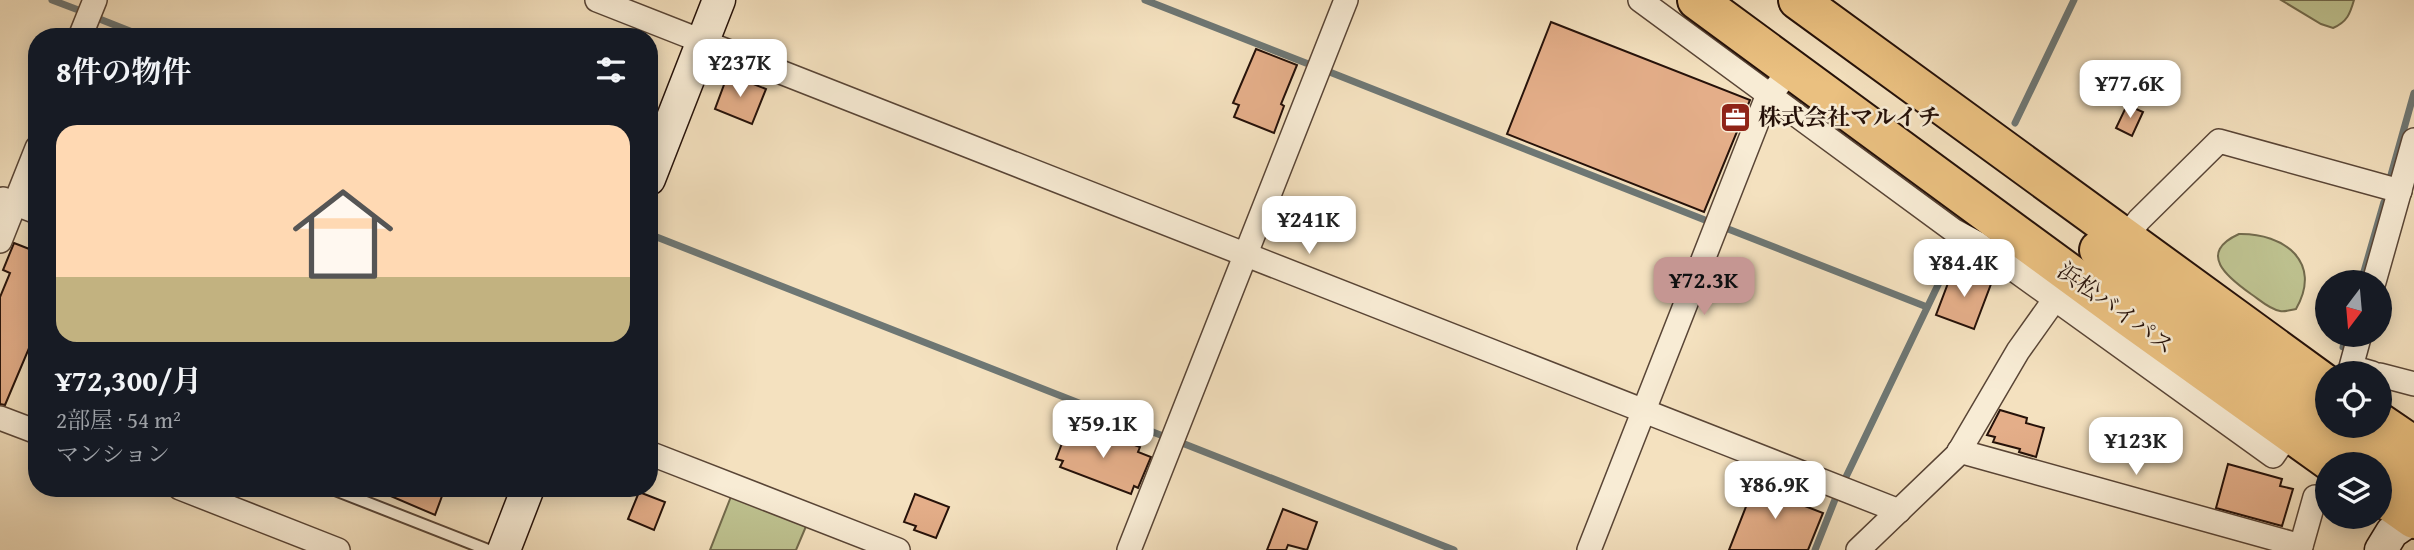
<!DOCTYPE html>
<html lang="ja">
<head>
<meta charset="utf-8">
<style>
	body { margin:0; font-family:"Gentium Book Plus","Noto Serif JP",serif; background:#20242c; color:#f1f3f6; height:100vh; display:flex; flex-direction:column; font-size:26px; white-space:nowrap }
	* { box-sizing:border-box; margin:0 }
	p { font-size:23px; color:#9ea1a6 }
	.icon { flex:none; width:38px; height:38px; fill:none; stroke:currentColor; stroke-width:2; stroke-linecap:round; stroke-linejoin:round }
	.map { position:relative; flex:1; overflow:hidden }
	.panel { position:absolute; left:28px; top:28px; width:630px; height:469px; display:flex; flex-direction:column; background:#171b24; border-radius:28px; box-shadow:0 4px 18px #0003 }
	.panel>* { flex:none }
	.needle { width:46px; rotate:196deg }
	.buttons { position:absolute; left:2315px; top:270px; display:grid; gap:14px }
	.buttons a { display:grid; place-items:center; width:77px; height:77px; border-radius:50%; background:#171b24; box-shadow:0 4px 18px #0003; font-size:35px }
	.price { position:absolute; translate:-50% -60px; padding:0 16px; border-radius:14px; background:#fff; color:#222; font-size:23px; line-height:46px; filter:drop-shadow(0 2px 4px #0008) }
	.price::after { content:''; position:absolute; left:50%; top:42px; width:21px; height:16px; margin-left:-10px; background:inherit; clip-path:polygon(0 0,100% 0,50% 100%) }
	.price.active { background:#c59692; color:#111 }
	ul { padding:0; list-style:none }
	li { display:grid; align-content:center; gap:14px; height:371px; padding:0 28px }
	li span { display:grid; place-items:center; height:217px; border-radius:21px; color:#555 }
	li>.icon { margin-inline-start:auto }
	span .icon { width:126px; height:126px; fill:#fffc; stroke-width:1 }
	li b { font-size:30px }
	h2 { display:flex; justify-content:space-between; align-items:center; height:84px; padding:0 28px; font-size:30px }
	.map>svg:first-child { display:block }
</style>
</head>
<body>
<div class="map">
<svg width="2414" height="550" viewBox="0 0 2414 550">
	<rect width="100%" height="100%" fill="#f4e1bf"/>
	<filter id="stains"><feTurbulence type="fractalNoise" baseFrequency=".00286" numOctaves="4"/><feColorMatrix values="0 0 0 0 .2 0 0 0 0 .09 0 0 0 0 .02 0 0 0 .5 -.17"/></filter>
	<radialGradient id="worn" r=".72"><stop offset=".6" stop-color="#630" stop-opacity="0"/><stop offset="1" stop-color="#630" stop-opacity=".3"/></radialGradient>
	<g fill="#bec290" stroke="#726a4c" stroke-width="2">
		<path d="M 2281,0 L 2354,0 C 2350,14 2347,22 2333,28 L 2321,24 Z"/>
		<path d="M 2239,234 C 2284,233 2323,262 2296,309 C 2290,310 2285,312 2280,311 C 2269,309 2260,300 2251,294 C 2227,277 2197,253 2239,234 Z"/>
		<path d="M 732,494 L 807,524 L 796,550 L 710,550 Z"/>
	</g>
	<g fill="none" stroke-linecap="round" stroke-linejoin="round">
		<g stroke="#6e7774" stroke-width="7">
			<path d="M 52,0 L 81,11"/>
			<path d="M 1145,0 L 1311,65"/>
			<path d="M 97,18 L 145,37"/>
			<path d="M 1327,71 L 1710,222"/>
			<path d="M 2015,123 L 2074,0"/>
			<path d="M 2391,175 L 2414,93"/>
			<path d="M 1723,227 L 1927,307"/>
			<path d="M 649,234 L 1163,436"/>
			<path d="M 2361,282 L 2384,202"/>
			<path d="M 2343,347 L 2347,334"/>
			<path d="M 1182,443 L 1454,550"/>
			<path d="M 1845,479 L 1960,239"/>
			<path d="M 1815,550 L 1836,497"/>
		</g>
	</g>
	<g fill="#e4ae89" stroke="#251109" stroke-width="2">
		<path d="M 1551,22 L 1750,100 L 1704,212 L 1507,134 Z"/>
		<path d="M 1256,49 L 1297,65 L 1281,104 L 1284,106 L 1274,133 L 1234,117 L 1239,105 L 1233,103 Z"/>
		<path d="M 728,74 L 766,89 L 752,124 L 715,109 Z"/>
		<path d="M 2127,105 L 2143,112 L 2132,136 L 2116,128 Z"/>
		<path d="M 14,243 L 37,252 L 37,343 L 32,341 L 5,405 L 0,404 L 0,297 L 10,273 L 3,270 Z"/>
		<path d="M 1953,270 L 1991,284 L 1974,329 L 1936,315 Z"/>
		<path d="M 2000,410 L 2027,418 L 2026,423 L 2044,428 L 2036,457 L 2019,452 L 2020,449 L 1993,442 L 1995,437 L 1987,435 Z"/>
		<path d="M 1069,425 L 1119,444 L 1121,440 L 1140,447 L 1138,452 L 1151,457 L 1138,488 L 1134,486 L 1131,494 L 1060,467 L 1063,461 L 1056,459 Z"/>
		<path d="M 2228,464 L 2282,479 L 2280,486 L 2293,489 L 2282,526 L 2216,508 Z"/>
		<path d="M 1758,476 L 1793,490 L 1789,500 L 1823,513 L 1808,550 L 1729,550 Z"/>
		<path d="M 372,488 L 445,488 L 435,515 Z"/>
		<path d="M 639,492 L 665,502 L 654,530 L 628,519 Z"/>
		<path d="M 915,494 L 949,507 L 936,538 L 914,530 L 916,526 L 904,522 Z"/>
		<path d="M 1283,509 L 1317,522 L 1307,550 L 1288,545 L 1286,550 L 1267,550 Z"/>
	</g>
	<g fill="none" stroke-linecap="round" stroke-linejoin="round">
		<defs>
			<path id="lane" d="M 330,488 L 488,550"/>
			<g id="street">
				<path d="M 597,0 L 1899,511"/>
				<path d="M 1640,0 L 1953,230 L 1977,243 L 2273,456 L 2289,433"/>
				<path d="M 80,37 L 95,0"/>
				<path d="M 3,199 L 37,212"/>
				<path d="M 2124,240 L 2139,220 L 2219,141 L 2400,191"/>
				<path d="M 0,241 L 37,148"/>
				<path d="M 2374,282 L 2414,140"/>
				<path d="M 2360,334 L 2351,367 L 2372,373"/>
				<path d="M 2380,375 L 2414,384"/>
				<path d="M 0,418 L 37,432"/>
				<path d="M 1959,451 L 2301,546"/>
				<path d="M 649,453 L 898,550"/>
				<path d="M 180,488 L 338,550"/>
				<path d="M 1129,550 L 1346,0"/>
				<path d="M 1589,550 L 1765,102 L 1779,84"/>
				<path d="M 1858,550 L 1957,455 L 2018,351 L 2055,299"/>
				<path d="M 2300,550 L 2315,497"/>
			</g>
			<g id="secondary">
				<path d="M 649,179 L 719,0"/>
				<path d="M 504,550 L 528,488"/>
				<path d="M 2381,550 L 2392,532 L 2414,517"/>
			</g>
			<g id="highway">
				<path d="M 1697,0 L 2126,315 L 2334,464"/>
				<path d="M 1798,0 L 2328,386"/>
				<path d="M 2099,250 L 2175,313 L 2328,421"/>
				<path d="M 2380,423 L 2414,446"/>
				<path d="M 2334,425 L 2398,470 L 2414,488"/>
				<path d="M 2380,495 L 2414,519"/>
			</g>
		</defs>
		<use href="#lane" stroke="#594536" stroke-width="14"/>
		<use href="#street" stroke="#594536" stroke-width="26"/>
		<use href="#secondary" stroke="#251109" stroke-width="35"/>
		<use href="#highway" stroke="#251109" stroke-width="42"/>
		<use href="#lane" stroke="#f8ecd5" stroke-width="10"/>
		<use href="#street" stroke="#f8ecd5" stroke-width="23"/>
		<use href="#secondary" stroke="#f8ecd5" stroke-width="32"/>
		<use href="#highway" stroke="#eac080" stroke-width="38"/>
	</g>
	<defs>
		<symbol id="office-square" viewBox="-11 -11 22 22"><rect x="-9" y="-9" width="18" height="18" rx="4" fill="#8f2418" stroke="#f8ecd5"/><path d="M-6-3h4V-5.5h4V-3h4V5H-6ZM-1-4.5V-3h2v-1.5ZM-6 0V1H6V0Z" fill="#fff"/></symbol>
	</defs>
	<g fill-rule="evenodd">
		<use href="#office-square" x="1718" y="100" width="35" height="35"/>
	</g>
	<g text-anchor="middle" stroke-width="5" stroke-linejoin="round" paint-order="stroke">
		<g font-size="23" font-weight="bold" fill="#251109" stroke="#f8ecd5" text-anchor="start">
			<text x="1758" y="125">株式会社マルイチ</text>
		</g>
		<g font-size="23" fill="#251109" stroke="#f8ecd5">
			<text transform="translate(2116 308) rotate(36)" y="8">浜松バイパス</text>
		</g>
	</g>
	<rect width="100%" height="100%" filter="url(#stains)"/>
	<rect width="100%" height="100%" fill="url(#worn)"/>
</svg>
<div class="buttons">
<a><svg class="needle" viewBox="-14 -14 28 28"><path d="M0-13l5 13h-10z" fill="#e53935"/><path d="M0 13l5-13h-10z" fill="#9ea1a6"/></svg></a>
<a><svg class="icon" aria-label="locate" viewBox="0 0 24 24"><circle cx="12" cy="12" r="6"/><path d="M12 2v4M12 18v4M2 12h4M18 12h4"/></svg></a>
<a><svg class="icon" aria-label="layers" viewBox="0 0 24 24"><path d="M12 4l9 5-9 5-9-5zM3 14l9 5 9-5"/></svg></a>
</div>
<b class="price" style="left:740px;top:99px">¥237K</b>
<b class="price" style="left:2130px;top:120px">¥77.6K</b>
<b class="price" style="left:1309px;top:256px">¥241K</b>
<b class="price" style="left:1964px;top:299px">¥84.4K</b>
<b class="price active" style="left:1704px;top:317px">¥72.3K</b>
<b class="price" style="left:1103px;top:460px">¥59.1K</b>
<b class="price" style="left:2136px;top:477px">¥123K</b>
<b class="price" style="left:1775px;top:521px">¥86.9K</b>
<section class="panel">
<h2>8件の物件<svg class="icon" aria-label="filters" viewBox="0 0 24 24"><path d="M4 7h16M4 17h16"/><circle cx="9" cy="7" r="2"/><circle cx="15" cy="17" r="2"/></svg></h2>
<ul>
<li><span style="background:linear-gradient(#ffd9b3 70%,#c2b280 0)"><svg class="icon" aria-label="home" viewBox="0 0 24 24"><path d="M3 11l9-7 9 7M6 9v11h12V9"/></svg></span><div><b>¥72,300/月</b><p>2部屋 · 54 m²</p><p>マンション</p></div></li>
</ul>
</section>
</div>
</body>
</html>
